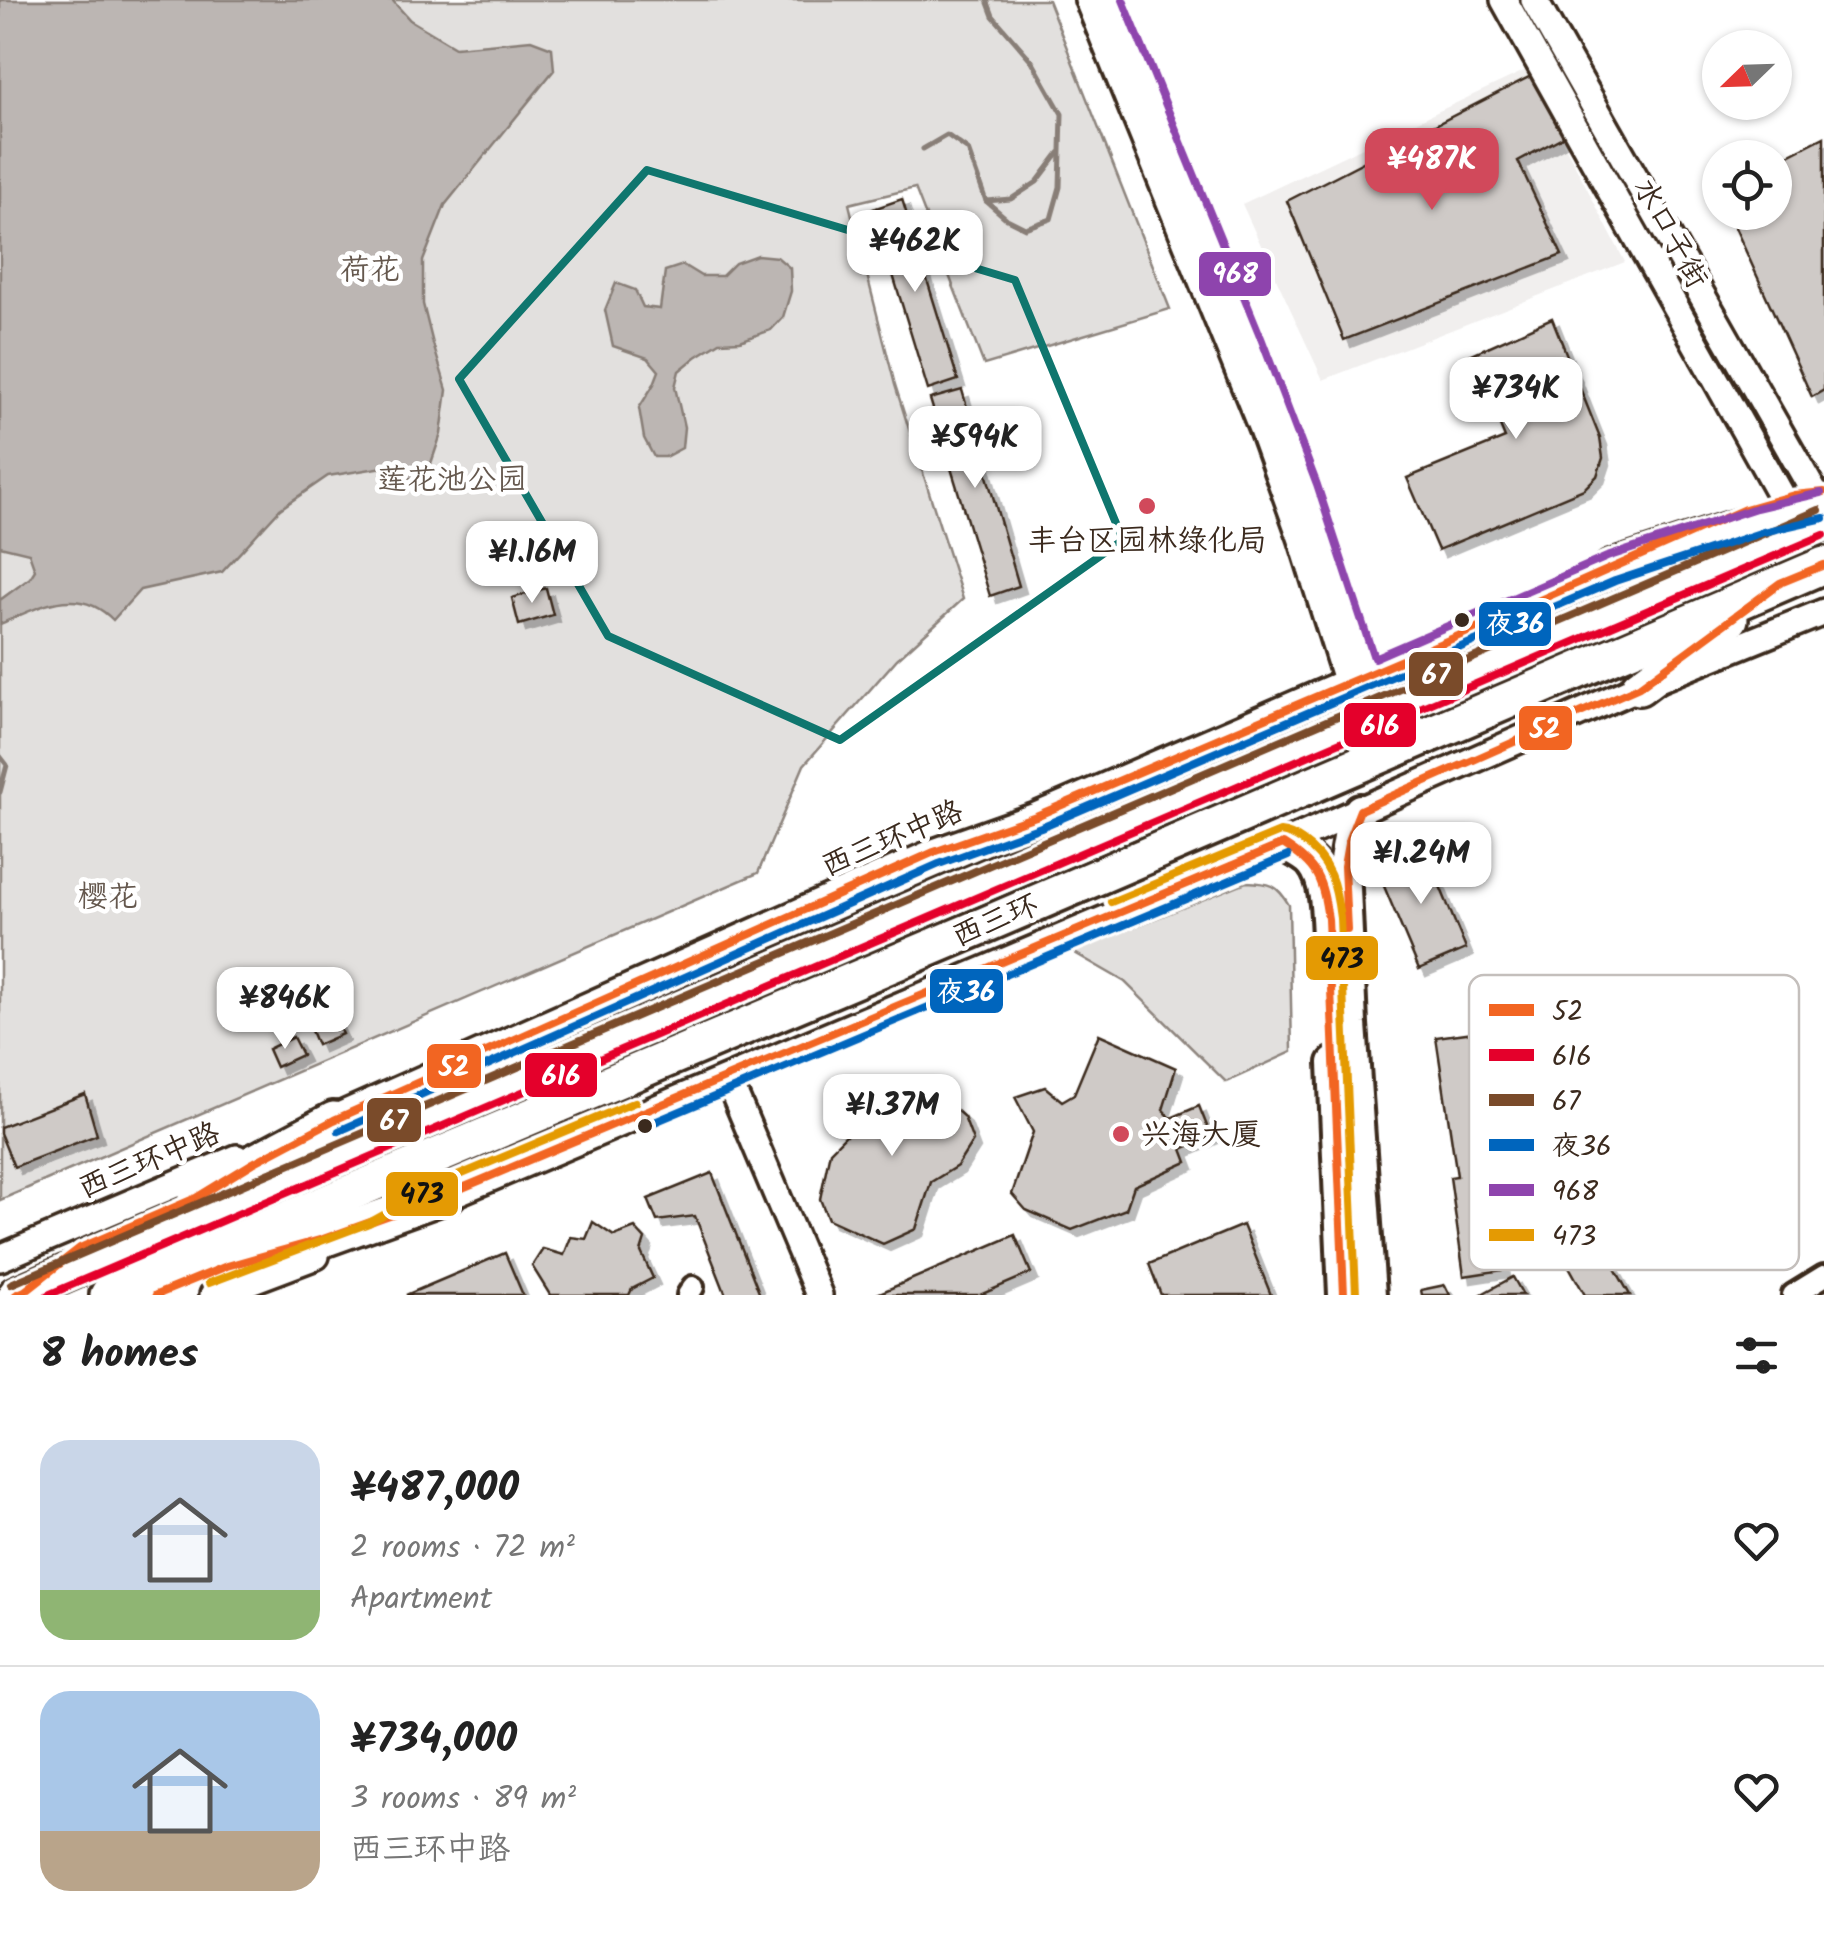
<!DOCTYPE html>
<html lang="en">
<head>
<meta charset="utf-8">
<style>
	body { margin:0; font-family:Kalam,"LXGW WenKai TC",sans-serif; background:#f2f2f2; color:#222; height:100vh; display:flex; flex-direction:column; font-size:38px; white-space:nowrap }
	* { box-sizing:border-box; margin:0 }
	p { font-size:32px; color:#767676 }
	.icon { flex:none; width:55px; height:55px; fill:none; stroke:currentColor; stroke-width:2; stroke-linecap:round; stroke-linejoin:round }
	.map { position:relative; height:1295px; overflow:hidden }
	.details { display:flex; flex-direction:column; background:#fff; flex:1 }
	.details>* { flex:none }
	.needle { width:65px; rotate:247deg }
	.tools { position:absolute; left:1702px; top:30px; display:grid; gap:20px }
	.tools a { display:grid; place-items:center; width:90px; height:90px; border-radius:50%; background:#fff; box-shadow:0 2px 8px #0004; font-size:50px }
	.price { position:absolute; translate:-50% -85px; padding:0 22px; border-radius:20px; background:#fff; color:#222; font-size:32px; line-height:65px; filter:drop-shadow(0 2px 5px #0008) }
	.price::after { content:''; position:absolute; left:50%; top:60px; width:30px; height:22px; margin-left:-15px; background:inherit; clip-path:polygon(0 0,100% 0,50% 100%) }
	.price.on { background:#d1495b; color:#fff }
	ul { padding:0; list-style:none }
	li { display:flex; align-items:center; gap:30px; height:250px; padding:0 40px }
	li+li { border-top:2px solid #e0e0e0 }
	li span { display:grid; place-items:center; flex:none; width:280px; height:200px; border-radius:30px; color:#555 }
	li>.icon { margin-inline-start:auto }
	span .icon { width:120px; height:120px; fill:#fffc; stroke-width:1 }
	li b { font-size:42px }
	h2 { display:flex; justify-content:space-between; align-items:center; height:120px; padding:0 40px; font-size:42px }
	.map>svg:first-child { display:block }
</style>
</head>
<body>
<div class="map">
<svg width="1824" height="1295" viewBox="0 0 1824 1295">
	<defs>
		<filter id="shadow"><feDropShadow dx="7" dy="7" stdDeviation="0" flood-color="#0004"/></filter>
	</defs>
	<rect width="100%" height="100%" fill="#fff"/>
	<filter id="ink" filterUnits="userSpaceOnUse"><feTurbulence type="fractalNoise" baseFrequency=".01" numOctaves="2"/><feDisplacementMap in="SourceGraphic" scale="20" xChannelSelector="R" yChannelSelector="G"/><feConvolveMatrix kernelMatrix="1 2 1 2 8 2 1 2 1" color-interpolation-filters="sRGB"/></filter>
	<g filter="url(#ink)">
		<path fill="#f1efee" d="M 1526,70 L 1625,262 L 1323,380 L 1242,204 Z"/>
		<g fill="#e2e0de" stroke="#8e857e" stroke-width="2.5">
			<path d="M 0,0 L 1048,0 L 1170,309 L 984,365 L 915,188 L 849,204 L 895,385 L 963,599 L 897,659 L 804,765 L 758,873 L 0,1200 Z"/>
			<path d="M 1246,882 C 1270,883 1277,884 1289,905 L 1292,1052 L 1226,1082 L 1125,982 L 1073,952 Z"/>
		</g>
		<g fill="#bcb6b3" stroke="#887e77" stroke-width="2.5">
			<path d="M 0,0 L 392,0 L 410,20 L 455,47 L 531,40 L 552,48 L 554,70 L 445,205 L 423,261 L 423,304 L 433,344 L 447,390 L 441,434 L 424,484 L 384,467 L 328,476 L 280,509 L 222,572 L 140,590 L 113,620 C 78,584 39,607 0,624 L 0,600 L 30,578 L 35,570 L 29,553 L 0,546 Z"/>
			<path d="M 757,255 L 777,257 L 790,268 L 791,291 L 783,317 L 771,330 L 740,341 L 720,342 L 696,357 L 679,371 L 675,387 L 684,427 L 682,448 L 665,457 L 654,457 L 644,438 L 639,408 L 654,384 L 659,371 L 648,358 L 613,346 L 605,310 L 616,283 L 635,290 L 643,307 L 660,309 L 665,271 L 683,265 L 701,276 L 722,276 L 735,263 Z"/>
		</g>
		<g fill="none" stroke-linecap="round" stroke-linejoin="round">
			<g stroke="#887e77" stroke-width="5">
				<path d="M 923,149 L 947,135 L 968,150 L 986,201 L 1007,219 L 1025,228 L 1051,219 L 1060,187 L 1062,114 L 1032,61 L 993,16 L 987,0"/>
				<path d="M 986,201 L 1011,199 L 1037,182 L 1059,153"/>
				<path d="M 0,756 L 7,765 L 0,792"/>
			</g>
		</g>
		<g fill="#cfcac7" stroke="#3b2a1e" stroke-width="2.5" filter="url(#shadow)">
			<path d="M 1533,75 L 1568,134 L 1518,161 L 1562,255 L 1344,340 L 1287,201 Z"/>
			<path d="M 1824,137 L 1824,390 L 1812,397 L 1728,212 L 1775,212 L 1775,162 Z"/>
			<path d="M 902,199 L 958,380 L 928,390 L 873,209 Z"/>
			<path d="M 1552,318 L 1600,438 L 1603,458 L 1597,476 L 1584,489 L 1438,550 L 1407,478 L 1505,438 L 1470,355 Z"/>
			<path d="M 962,390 L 1019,586 L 990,596 L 930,399 Z"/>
			<path d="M 546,588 L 553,615 L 519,625 L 512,598 Z"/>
			<path d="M 1423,845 L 1466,949 L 1419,969 L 1375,865 Z"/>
			<path d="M 333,1015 L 342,1034 L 317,1045 L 309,1026 Z"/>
			<path d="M 1474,1032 L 1494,1169 L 1488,1169 L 1503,1270 L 1464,1276 L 1450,1177 L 1457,1176 L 1436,1037 Z"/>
			<path d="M 1099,1034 L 1176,1068 L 1163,1110 L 1171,1118 L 1199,1106 L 1211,1136 L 1182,1149 L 1187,1162 L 1134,1186 L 1126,1209 L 1072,1230 L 1026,1210 L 1012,1194 L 1033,1132 L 1015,1097 L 1045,1087 L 1062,1101 L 1074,1094 Z"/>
			<path d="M 293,1037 L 302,1055 L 276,1067 L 268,1049 Z"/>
			<path d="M 891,1081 L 933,1089 L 964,1117 L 973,1141 L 957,1166 L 931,1182 L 916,1229 L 883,1244 L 828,1219 L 820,1199 L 830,1151 L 849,1132 L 855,1103 L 870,1083 Z"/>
			<path d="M 85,1094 L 97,1135 L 14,1167 L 0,1133 L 0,1127 Z"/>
			<path d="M 712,1173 L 760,1295 L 726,1295 L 695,1216 L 657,1221 L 648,1199 Z"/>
			<path d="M 1582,1210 L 1630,1295 L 1585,1295 L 1548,1229 Z"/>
			<path d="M 593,1222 L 614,1236 L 635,1228 L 645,1239 L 641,1252 L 653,1278 L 632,1289 L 629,1295 L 550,1295 L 532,1266 L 543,1249 L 564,1255 L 571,1237 L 586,1239 Z"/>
			<path d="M 1243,1225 L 1271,1295 L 1161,1295 L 1149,1264 Z"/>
			<path d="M 1015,1235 L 1031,1273 L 980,1295 L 875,1295 Z"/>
			<path d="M 505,1253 L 523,1295 L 406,1295 Z"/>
			<path d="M 1513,1277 L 1523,1295 L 1480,1295 Z"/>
			<path d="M 1445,1285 L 1450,1295 L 1422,1295 L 1421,1290 Z"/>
		</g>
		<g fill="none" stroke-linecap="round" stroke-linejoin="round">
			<defs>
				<g id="minor">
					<path d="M 688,1295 L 693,1287"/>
					<path d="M 1793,1295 L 1824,1276"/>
				</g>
				<g id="tertiary">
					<path d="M 1088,0 L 1262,429 L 1301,537 L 1347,683"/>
					<path d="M 1109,0 L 1249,343 L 1305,489 L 1366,675"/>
					<path d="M 1504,0 L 1782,498"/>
					<path d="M 1534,0 L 1814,492"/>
					<path d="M 728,1079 L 819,1295"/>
					<path d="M 321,1124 L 934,852 L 1036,816 L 1624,562"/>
					<path d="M 434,1202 L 1283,844 L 1639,687 L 1824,612"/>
					<path d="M 0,1258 L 237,1158"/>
					<path d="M 213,1295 L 316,1256"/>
				</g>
				<g id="secondary">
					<path d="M 1360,810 L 1349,838 L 1344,866 L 1351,1024 L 1370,1295"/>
					<path d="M 1283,844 C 1293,850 1305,855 1312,863 C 1327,881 1327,915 1328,938"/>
					<path d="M 1334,1063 L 1344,1295"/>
				</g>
				<g id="trunk">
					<path d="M 1611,569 L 1760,520 L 1818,506"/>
					<path d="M 1639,687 L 1730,619"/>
					<path d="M 196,1198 L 253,1163 L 334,1120"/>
					<path d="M 221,1268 L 323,1239 L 448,1194"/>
					<path d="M 16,1295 L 881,923 L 1824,521"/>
					<path d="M 108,1295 L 987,924 L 1824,565"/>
				</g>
			</defs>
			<use href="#minor" stroke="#3b2a1e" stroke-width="28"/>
			<use href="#tertiary" stroke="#3b2a1e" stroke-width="32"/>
			<use href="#secondary" stroke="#3b2a1e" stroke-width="38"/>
			<use href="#trunk" stroke="#3b2a1e" stroke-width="42"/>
			<use href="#minor" stroke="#fff" stroke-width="20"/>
			<use href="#tertiary" stroke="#fff" stroke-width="25"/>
			<use href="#secondary" stroke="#fff" stroke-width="30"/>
			<use href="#trunk" stroke="#fff" stroke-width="35"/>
			<defs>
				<g id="bus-1">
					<path d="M 1347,930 L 1344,866 L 1349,838 L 1360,810 L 1639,687 L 1780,583 L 1824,565"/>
					<path d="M 16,1295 L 25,1291 L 80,1248 L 196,1198 L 253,1163 L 334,1120 L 934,852 L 1036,816 L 1463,634 L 1745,509 L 1794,495 L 1824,492"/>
					<path d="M 156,1295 L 227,1266 L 323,1239 L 448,1194 L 1283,844 C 1318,866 1322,879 1328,919 L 1344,1295"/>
				</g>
				<path id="bus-2" d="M 48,1295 L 1824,535"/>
				<path id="bus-3" d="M 11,1284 L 1819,510"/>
				<g id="bus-4">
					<path d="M 645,1126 L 1288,856"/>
					<path d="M 339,1131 L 939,864 L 1041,827 L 1615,581 L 1763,532 L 1824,518"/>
				</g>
				<path id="bus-5" d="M 1123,0 L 1261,338 L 1317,485 L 1374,658 L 1607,557 L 1756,508 L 1821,493"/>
				<g id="bus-6">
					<path d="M 1111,902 L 1280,832 C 1289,833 1295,836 1302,841 C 1331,861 1336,886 1340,918 L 1356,1294"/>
					<path d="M 209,1283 L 369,1223 L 443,1182 L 635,1102"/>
				</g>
			</defs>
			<use href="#bus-1" stroke="#fff" stroke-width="15"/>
			<use href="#bus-2" stroke="#fff" stroke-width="15"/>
			<use href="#bus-3" stroke="#fff" stroke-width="15"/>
			<use href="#bus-4" stroke="#fff" stroke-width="15"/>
			<use href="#bus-5" stroke="#fff" stroke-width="15"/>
			<use href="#bus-6" stroke="#fff" stroke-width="15"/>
			<use href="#bus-1" stroke="#f26522" stroke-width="8"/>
			<use href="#bus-2" stroke="#e4002b" stroke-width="8"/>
			<use href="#bus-3" stroke="#7a4b2a" stroke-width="8"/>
			<use href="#bus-4" stroke="#0065bd" stroke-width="8"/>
			<use href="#bus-5" stroke="#8e44ad" stroke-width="8"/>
			<use href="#bus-6" stroke="#e49a03" stroke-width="8"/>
		</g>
	</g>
	<path fill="none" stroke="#0f766e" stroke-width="8" stroke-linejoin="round" d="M 647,170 L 1015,280 L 1123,540 L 840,740 L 608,636 L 459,379 Z"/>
	<g fill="#d1495b" stroke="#fff" stroke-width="4">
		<circle cx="1147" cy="506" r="10"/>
		<circle cx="1121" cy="1134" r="10"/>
	</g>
	<g fill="#3b2a1e" stroke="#fff" stroke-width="4">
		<circle cx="1462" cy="620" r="9"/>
		<circle cx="645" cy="1126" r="9"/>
	</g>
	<g text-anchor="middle" stroke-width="9" stroke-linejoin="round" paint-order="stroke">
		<g font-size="30" fill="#3b2a1e" stroke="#fff">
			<text transform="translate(1671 233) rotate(61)" y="10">水口子街</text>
			<text transform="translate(892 838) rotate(-23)" y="10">西三环中路</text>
			<text transform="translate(995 920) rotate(-23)" y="10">西三环</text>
			<text transform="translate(149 1160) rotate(-23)" y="10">西三环中路</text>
		</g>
		<g font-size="30" fill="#65584e" stroke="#fff">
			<text x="370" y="279">荷花</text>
			<text x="452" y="489">莲花池公园</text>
			<text x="108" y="906">樱花</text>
		</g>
		<g font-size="30" fill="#3b2a1e" stroke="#fff">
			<text x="1147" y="550">丰台区园林绿化局</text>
			<text x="1141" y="1144" text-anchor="start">兴海大厦</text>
		</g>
	</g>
	<rect x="1469" y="975" width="330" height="295" rx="15" fill="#fff" stroke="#c4bfbc" stroke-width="2.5"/>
	<rect x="1489" y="1004" width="45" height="12" fill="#f26522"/>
	<rect x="1489" y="1049" width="45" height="12" fill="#e4002b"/>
	<rect x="1489" y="1094" width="45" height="12" fill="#7a4b2a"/>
	<rect x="1489" y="1139" width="45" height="12" fill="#0065bd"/>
	<rect x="1489" y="1184" width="45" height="12" fill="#8e44ad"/>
	<rect x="1489" y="1229" width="45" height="12" fill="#e49a03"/>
	<g font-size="28" fill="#3b2a1e">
		<text x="1552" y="1020">52</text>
		<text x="1552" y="1065">616</text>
		<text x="1552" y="1110">67</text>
		<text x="1552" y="1155">夜36</text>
		<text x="1552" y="1200">968</text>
		<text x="1552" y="1245">473</text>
	</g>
	<g stroke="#fff" stroke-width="4">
		<rect x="1197" y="250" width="76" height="48" rx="10" fill="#8e44ad"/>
		<rect x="1477" y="600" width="76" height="48" rx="10" fill="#0065bd"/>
		<rect x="1407" y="650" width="58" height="48" rx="10" fill="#7a4b2a"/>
		<rect x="1342" y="701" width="76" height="48" rx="10" fill="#e4002b"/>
		<rect x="1517" y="704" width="57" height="48" rx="10" fill="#f26522"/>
		<rect x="1304" y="934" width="76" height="48" rx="10" fill="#e49a03"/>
		<rect x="928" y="967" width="77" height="48" rx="10" fill="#0065bd"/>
		<rect x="425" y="1042" width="58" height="48" rx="10" fill="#f26522"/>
		<rect x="523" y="1051" width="76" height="48" rx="10" fill="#e4002b"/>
		<rect x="365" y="1096" width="58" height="48" rx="10" fill="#7a4b2a"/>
		<rect x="384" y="1170" width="76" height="48" rx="10" fill="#e49a03"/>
	</g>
	<g font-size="28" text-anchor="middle" font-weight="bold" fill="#fff">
		<text x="1235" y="283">968</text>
		<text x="1515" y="633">夜36</text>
		<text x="1436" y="684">67</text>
		<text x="1380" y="735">616</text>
		<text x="1545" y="738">52</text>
		<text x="966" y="1001">夜36</text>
		<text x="454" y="1076">52</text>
		<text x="561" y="1085">616</text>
		<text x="394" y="1130">67</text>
	</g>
	<g font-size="28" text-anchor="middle" font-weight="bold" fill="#111">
		<text x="1342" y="968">473</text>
		<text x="422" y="1203">473</text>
	</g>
</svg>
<div class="tools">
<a><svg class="needle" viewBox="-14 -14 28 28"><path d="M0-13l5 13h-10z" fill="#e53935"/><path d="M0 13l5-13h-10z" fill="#767676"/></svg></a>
<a><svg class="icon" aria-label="locate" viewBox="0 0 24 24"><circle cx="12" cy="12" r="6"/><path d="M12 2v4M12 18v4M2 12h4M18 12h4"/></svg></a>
</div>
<b class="price on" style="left:1432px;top:213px">¥487K</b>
<b class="price" style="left:915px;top:295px">¥462K</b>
<b class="price" style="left:1516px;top:442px">¥734K</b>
<b class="price" style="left:975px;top:491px">¥594K</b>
<b class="price" style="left:532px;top:606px">¥1.16M</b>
<b class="price" style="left:1421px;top:907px">¥1.24M</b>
<b class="price" style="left:285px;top:1052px">¥846K</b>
<b class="price" style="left:892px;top:1159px">¥1.37M</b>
</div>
<section class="details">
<h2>8 homes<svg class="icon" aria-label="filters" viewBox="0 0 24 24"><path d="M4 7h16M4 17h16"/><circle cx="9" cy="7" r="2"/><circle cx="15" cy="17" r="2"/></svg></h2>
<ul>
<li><span style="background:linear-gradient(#c9d6e8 75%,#8fb573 0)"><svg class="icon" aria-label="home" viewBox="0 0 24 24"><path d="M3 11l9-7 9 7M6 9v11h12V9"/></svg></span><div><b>¥487,000</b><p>2 rooms · 72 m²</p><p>Apartment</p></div><svg class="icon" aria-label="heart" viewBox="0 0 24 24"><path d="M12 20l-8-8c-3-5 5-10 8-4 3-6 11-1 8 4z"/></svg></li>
<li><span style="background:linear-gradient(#a9c7e8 70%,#b9a48a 0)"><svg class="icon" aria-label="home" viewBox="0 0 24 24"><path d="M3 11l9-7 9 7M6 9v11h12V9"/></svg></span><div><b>¥734,000</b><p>3 rooms · 89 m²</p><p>西三环中路</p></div><svg class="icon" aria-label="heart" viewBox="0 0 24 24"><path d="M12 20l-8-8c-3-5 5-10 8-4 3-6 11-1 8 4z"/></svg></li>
</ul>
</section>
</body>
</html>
